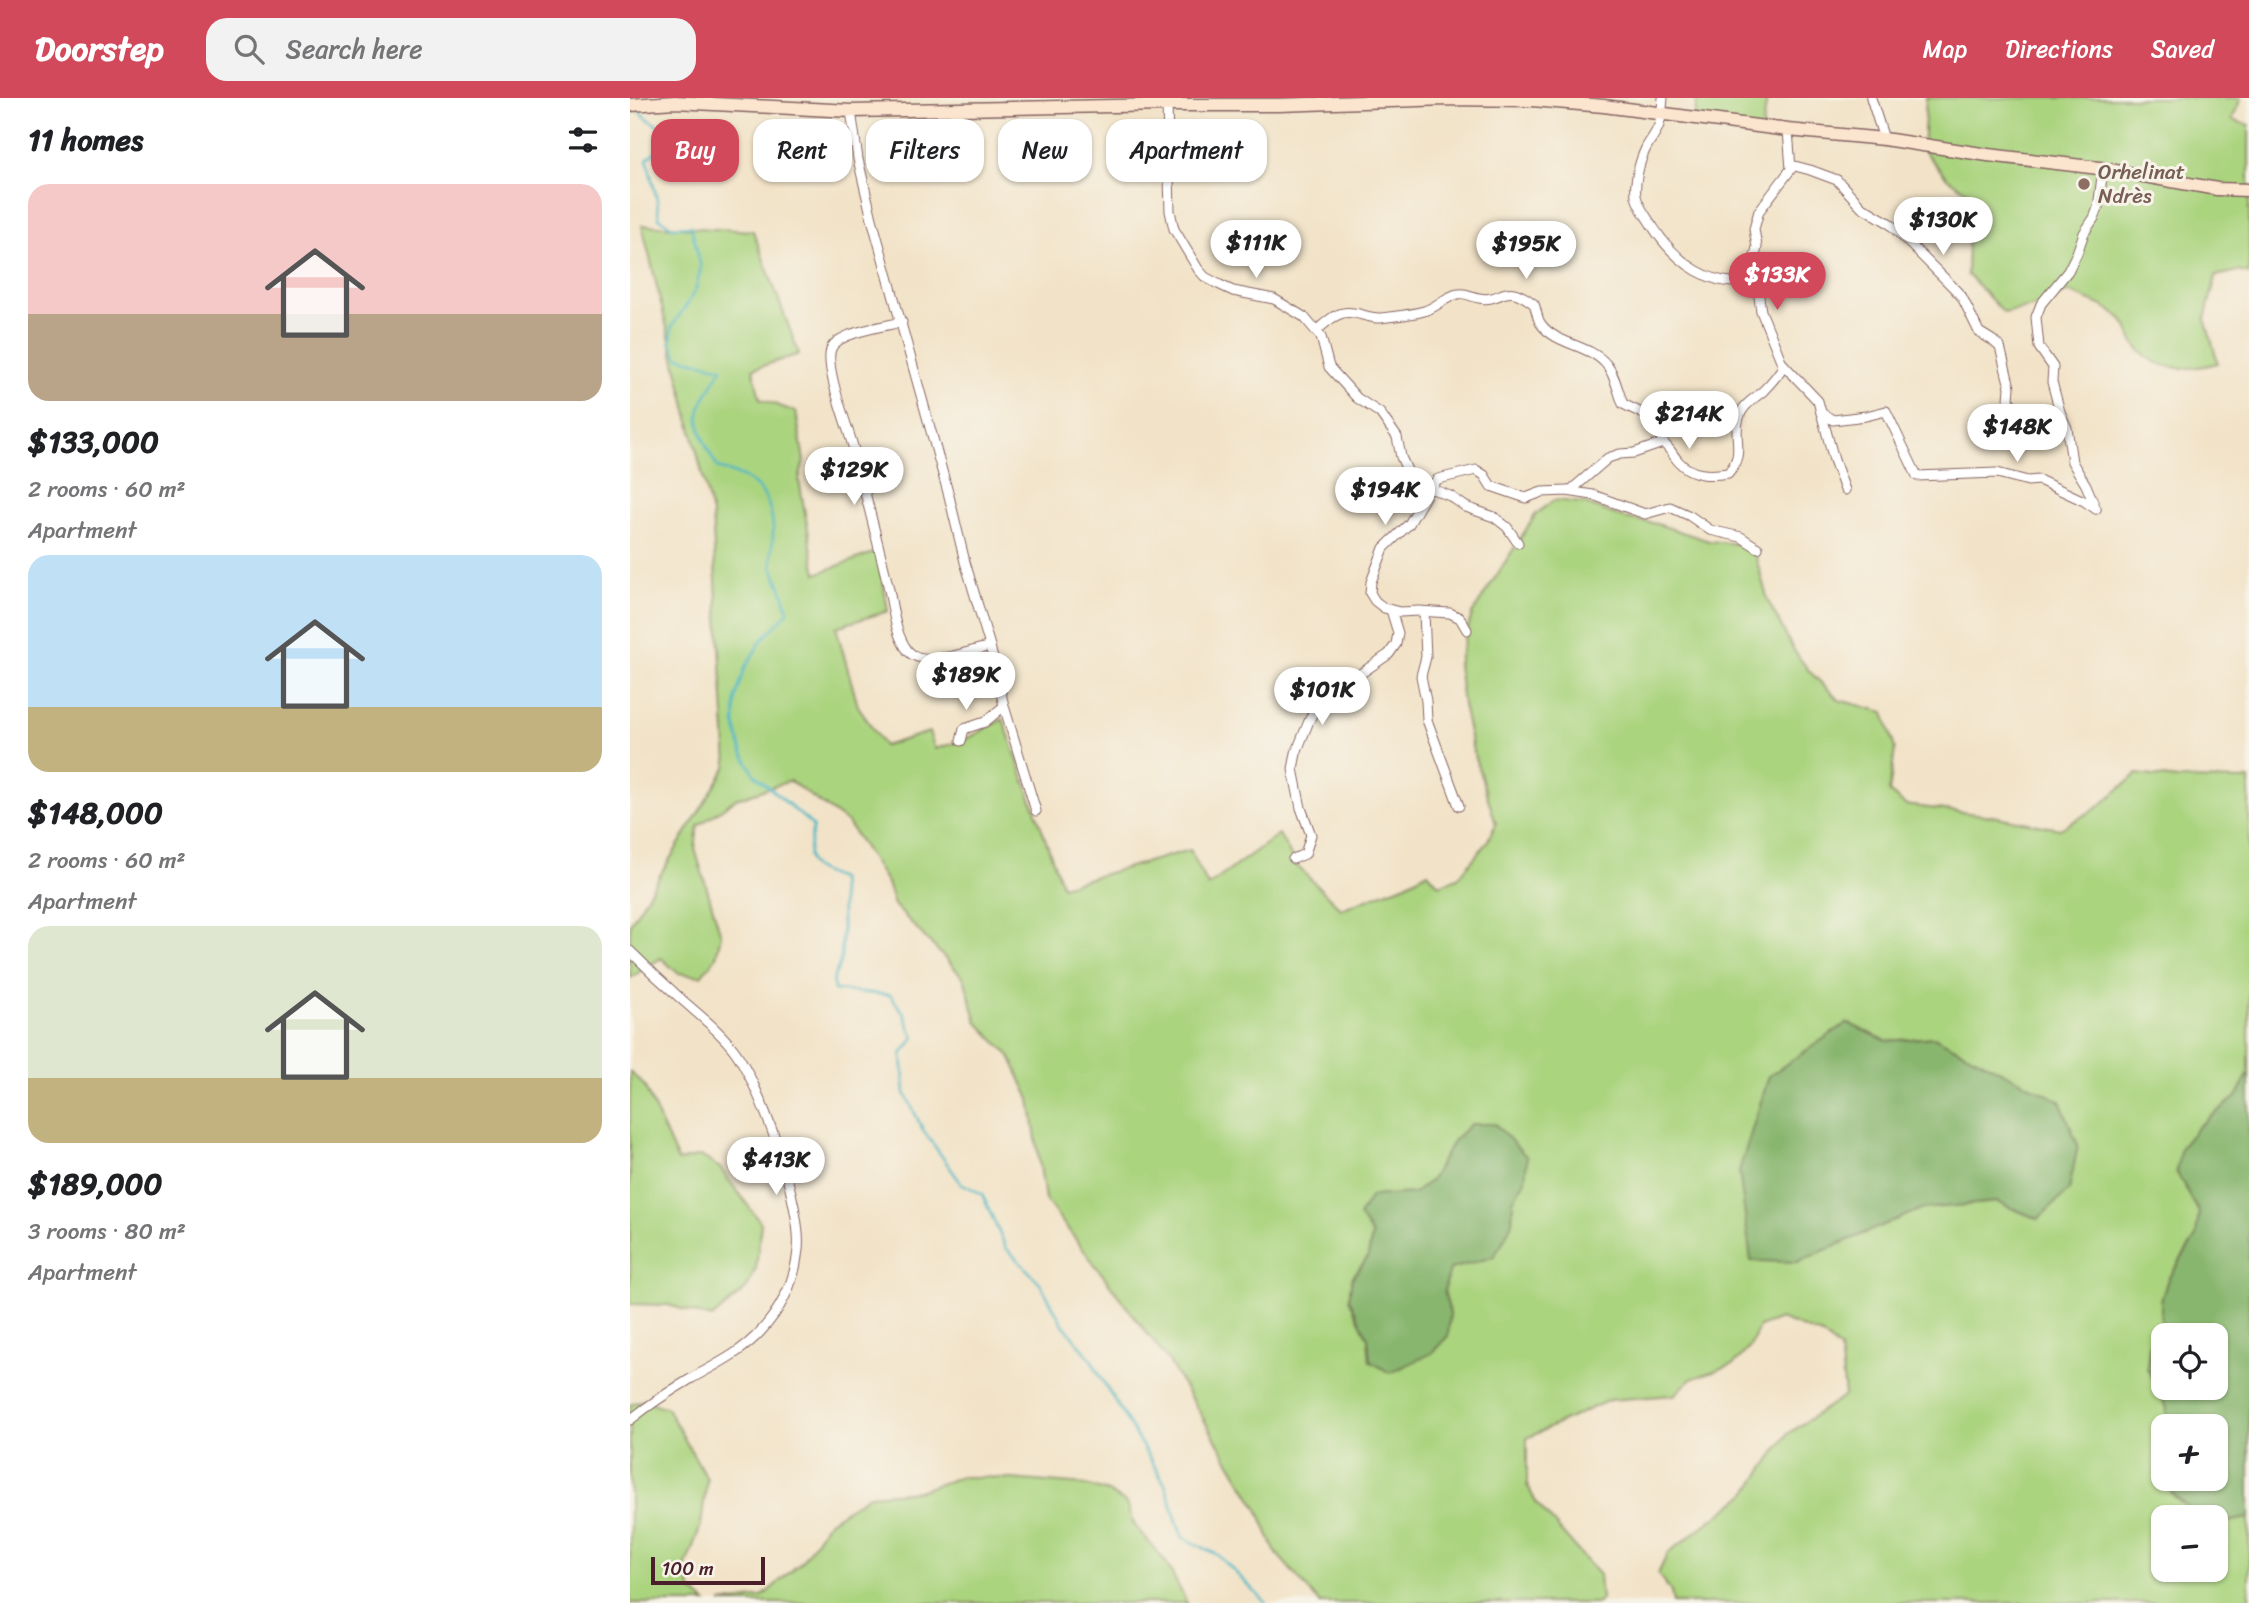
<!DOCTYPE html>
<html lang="en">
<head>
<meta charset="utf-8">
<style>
	body { margin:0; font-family:Sriracha,sans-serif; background:#f2f2f2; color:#202124; height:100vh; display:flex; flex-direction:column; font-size:26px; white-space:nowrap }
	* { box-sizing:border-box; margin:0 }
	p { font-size:23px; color:#757577 }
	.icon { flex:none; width:38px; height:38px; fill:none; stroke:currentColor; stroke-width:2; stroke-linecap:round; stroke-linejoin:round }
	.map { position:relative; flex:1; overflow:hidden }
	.drawer { display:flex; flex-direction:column; background:#fff; width:630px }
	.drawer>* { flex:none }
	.top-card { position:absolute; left:21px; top:21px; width:665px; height:63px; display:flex; gap:14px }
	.buttons { position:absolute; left:1521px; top:1225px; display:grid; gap:14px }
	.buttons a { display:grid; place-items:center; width:77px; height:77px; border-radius:14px; background:#fff; box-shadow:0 2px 5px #0004; font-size:35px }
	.scale { position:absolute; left:21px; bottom:18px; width:114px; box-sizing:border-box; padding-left:7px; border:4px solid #4a1f2b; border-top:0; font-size:19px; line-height:24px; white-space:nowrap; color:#4a1f2b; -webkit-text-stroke:5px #f7f3e8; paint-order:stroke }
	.price { position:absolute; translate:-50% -60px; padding:0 16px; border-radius:24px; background:#fff; color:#222; font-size:23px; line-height:46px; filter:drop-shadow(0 2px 4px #0008) }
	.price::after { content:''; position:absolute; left:50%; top:42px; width:21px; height:16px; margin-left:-10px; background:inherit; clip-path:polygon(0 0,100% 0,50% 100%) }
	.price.active { background:#d1495b; color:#fff }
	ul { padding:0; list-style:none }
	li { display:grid; align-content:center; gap:14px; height:371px; padding:0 28px }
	li span { display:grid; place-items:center; height:217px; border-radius:21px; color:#555 }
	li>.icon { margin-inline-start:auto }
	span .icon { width:126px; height:126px; fill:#fffc; stroke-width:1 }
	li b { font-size:30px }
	h2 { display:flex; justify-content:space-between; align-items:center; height:84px; padding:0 28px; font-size:30px }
	.pill { padding:0 24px; border-radius:21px; background:#fff; box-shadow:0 2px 5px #0004; font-size:24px; line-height:63px }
	.pill.active { background:#d1495b; color:#fff }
	header { display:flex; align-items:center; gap:42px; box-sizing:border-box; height:98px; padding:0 35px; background:#d1495b; color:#fff }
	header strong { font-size:33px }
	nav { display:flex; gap:38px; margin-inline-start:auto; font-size:24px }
	.search { width:490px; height:63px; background:#f2f2f2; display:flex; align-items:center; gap:18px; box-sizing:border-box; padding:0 24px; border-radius:21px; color:#757577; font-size:26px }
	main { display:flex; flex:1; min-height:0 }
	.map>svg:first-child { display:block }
</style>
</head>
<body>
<header>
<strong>Doorstep</strong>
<div class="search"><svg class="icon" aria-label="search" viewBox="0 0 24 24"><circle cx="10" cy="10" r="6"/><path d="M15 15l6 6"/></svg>Search here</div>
<nav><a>Map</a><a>Directions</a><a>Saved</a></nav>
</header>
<main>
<section class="drawer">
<h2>11 homes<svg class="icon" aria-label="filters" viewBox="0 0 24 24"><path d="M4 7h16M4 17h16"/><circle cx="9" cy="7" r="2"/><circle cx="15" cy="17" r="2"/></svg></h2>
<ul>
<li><span style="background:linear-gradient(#f6c9c9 60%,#b9a48a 0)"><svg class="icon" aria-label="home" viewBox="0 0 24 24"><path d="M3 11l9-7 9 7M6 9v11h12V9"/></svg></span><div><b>$133,000</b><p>2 rooms · 60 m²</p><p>Apartment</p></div></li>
<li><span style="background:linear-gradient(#bfe0f5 70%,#c2b280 0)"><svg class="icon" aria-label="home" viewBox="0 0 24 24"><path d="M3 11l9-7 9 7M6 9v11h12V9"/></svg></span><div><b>$148,000</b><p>2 rooms · 60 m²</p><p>Apartment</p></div></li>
<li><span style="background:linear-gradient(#dfe7d0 70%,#c2b280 0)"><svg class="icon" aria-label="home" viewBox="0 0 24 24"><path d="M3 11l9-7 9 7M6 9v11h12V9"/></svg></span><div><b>$189,000</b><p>3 rooms · 80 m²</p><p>Apartment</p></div></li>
</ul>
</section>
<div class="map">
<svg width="1619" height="1505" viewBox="0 0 1619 1505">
	<rect width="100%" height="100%" fill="#f7f3e8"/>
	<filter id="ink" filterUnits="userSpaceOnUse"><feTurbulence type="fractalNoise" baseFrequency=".0143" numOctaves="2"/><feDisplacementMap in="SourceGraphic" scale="14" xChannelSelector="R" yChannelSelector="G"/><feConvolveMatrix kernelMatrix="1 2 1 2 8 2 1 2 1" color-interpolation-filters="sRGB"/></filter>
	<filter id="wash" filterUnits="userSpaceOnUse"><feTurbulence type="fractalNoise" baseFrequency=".00686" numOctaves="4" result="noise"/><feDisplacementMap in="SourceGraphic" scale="28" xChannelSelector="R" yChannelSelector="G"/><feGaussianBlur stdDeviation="1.57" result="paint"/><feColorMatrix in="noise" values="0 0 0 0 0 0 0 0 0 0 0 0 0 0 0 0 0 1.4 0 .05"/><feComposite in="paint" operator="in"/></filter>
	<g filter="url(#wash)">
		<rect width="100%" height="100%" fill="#f2e3c8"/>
		<g fill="#abd47f" stroke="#7a7a55" stroke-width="2" fill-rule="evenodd">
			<path d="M 1067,0 L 1137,0 L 1132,33 L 1064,27 Z"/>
			<path d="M 1296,0 L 1611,0 L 1602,22 L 1619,27 L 1619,176 L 1608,173 L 1586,178 L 1575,221 L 1588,265 C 1558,273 1524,275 1504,245 C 1500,239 1499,231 1495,225 C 1481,208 1457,202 1438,194 L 1406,208 L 1374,215 L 1337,176 L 1338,145 L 1344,98 L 1317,80 L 1293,52 Z"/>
			<path d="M 12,127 L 123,133 L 169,256 L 123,271 L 130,301 L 166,314 L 174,363 L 169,382 L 186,476 L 248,453 L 258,513 L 206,529 L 228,608 L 254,648 L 299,634 L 305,651 L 335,642 L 373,621 L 432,788 L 560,752 L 578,788 L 649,736 L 666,767 L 711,811 L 776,786 L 798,774 L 809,787 L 828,780 L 857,744 L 866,726 L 843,653 L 833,607 L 828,566 L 842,516 L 906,416 L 924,402 L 953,405 L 994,420 L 1027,426 L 1079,443 L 1108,446 L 1124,453 L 1138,503 L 1163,551 L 1179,573 L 1209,602 L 1254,614 L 1265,651 L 1259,694 L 1275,707 L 1362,718 L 1430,731 L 1467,710 L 1507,676 L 1548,681 L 1619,682 L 1619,975 L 1606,999 L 1569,1028 L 1546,1073 L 1569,1114 L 1566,1139 L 1538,1181 L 1531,1203 L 1531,1225 L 1520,1245 L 1517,1270 L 1537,1310 L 1530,1354 L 1533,1383 L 1547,1402 L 1574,1419 L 1533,1419 L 1533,1472 L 1586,1472 L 1586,1426 L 1619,1420 L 1619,1505 L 1043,1505 L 1041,1494 L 1028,1476 L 1038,1455 L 1117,1395 L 1158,1336 L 1215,1297 L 1210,1251 L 1192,1237 L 1150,1221 L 1129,1229 L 1120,1249 L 1104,1266 L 1061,1281 L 1044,1297 L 979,1302 L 897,1340 L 897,1387 L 907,1406 L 969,1477 L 971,1501 L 968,1505 L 690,1505 L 646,1455 L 628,1411 L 539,1264 L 415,1101 L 400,1001 L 380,958 L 347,924 L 334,880 L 264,807 L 257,785 L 218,725 L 160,683 L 106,701 L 68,728 L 65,751 L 91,837 L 86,859 L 71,878 L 48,875 L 31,860 L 0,880 L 0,826 L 97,668 L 82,416 ZM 1217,925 L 1257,943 L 1304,939 L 1408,1121 L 1367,1104 L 1291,1111 L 1167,1164 ZM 824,1042 L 895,1082 L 883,1103 L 882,1125 L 863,1159 L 820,1171 L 814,1193 L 820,1216 L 740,1263 L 738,1240 L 719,1201 L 722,1180 L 738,1159 L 742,1137 L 801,1082 Z"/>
			<path d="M 0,974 L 14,987 L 48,1063 L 71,1058 L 90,1070 L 131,1125 L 126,1170 L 117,1190 L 82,1220 L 38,1207 L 0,1206 Z"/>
			<path d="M 14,1302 L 37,1310 L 77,1381 L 71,1427 L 55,1470 L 61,1492 L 76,1505 L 0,1505 L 0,1307 Z"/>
			<path d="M 331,1379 L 356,1379 L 456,1387 L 478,1394 L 496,1405 L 505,1428 L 536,1464 L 557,1505 L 91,1505 L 132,1499 L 172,1463 L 198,1424 L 239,1397 L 288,1393 Z"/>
		</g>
		<g fill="#88b66e" stroke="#696a4c" stroke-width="2" fill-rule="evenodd">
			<path d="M 1217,925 L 1257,943 L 1304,939 L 1430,1003 L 1448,1047 L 1439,1092 L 1408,1121 L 1367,1104 L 1291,1111 L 1167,1164 L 1121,1163 L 1109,1073 L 1139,978 Z"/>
			<path d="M 1619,975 L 1619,1420 L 1586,1426 L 1586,1419 C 1574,1419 1570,1417 1560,1410 C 1529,1390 1527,1367 1533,1333 L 1533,1381 L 1586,1381 L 1586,1328 L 1534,1328 L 1537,1310 L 1517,1270 L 1520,1245 L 1531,1225 L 1531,1203 L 1538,1181 L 1566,1139 L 1569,1114 L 1546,1073 L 1551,1049 L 1569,1028 L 1606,999 ZM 1586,1237 L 1586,1290 L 1533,1290 L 1533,1237 Z"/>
			<path d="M 841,1026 L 865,1026 L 897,1059 L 895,1082 L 883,1103 L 882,1125 L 871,1148 L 863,1159 L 820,1171 L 814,1193 L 820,1216 L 818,1238 L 802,1255 L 760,1275 L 740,1263 L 738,1240 L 719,1201 L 722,1180 L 738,1159 L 742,1137 L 729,1118 L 741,1098 L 784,1095 L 801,1082 L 824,1042 Z"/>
		</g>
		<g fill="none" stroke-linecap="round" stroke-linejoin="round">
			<path stroke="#49b6c4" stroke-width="2.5" d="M 8,13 L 29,29 L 30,49 L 17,61 L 27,102 L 29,120 L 42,129 L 61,128 L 71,169 L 66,190 L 58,205 L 42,228 L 41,245 L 48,259 L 92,270 C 85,283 75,297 70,311 C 65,331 79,354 88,370 C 122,380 140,391 143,429 C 144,442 140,454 142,467 C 143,475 147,480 150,487 C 154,495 156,505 158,514 L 131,543 L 115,570 L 106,599 L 105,625 L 112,654 L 125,677 L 183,728 C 177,766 171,767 210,781 C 212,807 213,834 211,860 C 210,874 201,873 204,892 L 260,897 L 274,916 L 284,940 L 272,956 L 275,995 L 293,1032 L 331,1085 L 352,1096 L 376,1150 L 410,1185 L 432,1225 L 461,1261 L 468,1275 L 535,1386 L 552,1439 L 588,1457 L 636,1505"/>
		</g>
	</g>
	<g filter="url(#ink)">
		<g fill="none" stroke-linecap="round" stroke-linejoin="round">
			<defs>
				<g id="street">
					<path d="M 1033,0 C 1032,9 1032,18 1029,27 C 1026,36 1020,42 1016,50 C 1010,62 1004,84 1006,98 C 1008,108 1016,118 1021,126 C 1045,164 1082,193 1128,182"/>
					<path d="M 1241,0 L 1254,41"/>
					<path d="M 537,7 L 540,113 L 544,131 L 568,171 L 575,179 L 588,186 L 603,193 L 644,201 L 674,219 L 691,239 L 699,269 L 727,300 L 750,315 L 767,339 L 771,359 L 780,379 L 800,390 L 808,381 L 846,372 L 854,377 L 861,388 L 896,400 L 912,394 L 937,393 L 963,397 L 1015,416 L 1040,409 L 1060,418 L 1080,432 L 1111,439 L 1128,450"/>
					<path d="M 221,13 L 228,61 L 242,121 L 319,398 L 335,464 L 360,548 L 374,608 L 406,713"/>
					<path d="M 1158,32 L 1161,71 L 1129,113 L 1124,131 L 1127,149 L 1124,164 L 1131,213 L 1152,265 L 1188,303 L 1204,362 L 1215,392"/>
					<path d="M 1161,67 L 1180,72 L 1207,82 L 1232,109 L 1259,125 L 1322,188 L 1332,199 L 1349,234 L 1362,242 L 1370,249 L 1380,289 L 1379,302 L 1383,308 L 1395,312 L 1430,314"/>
					<path d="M 272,224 C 255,228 211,234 202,249 C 192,266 219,331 224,352 C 236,397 247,442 258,487 C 263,508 264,535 278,553 C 294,571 340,553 360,548"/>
					<path d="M 686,233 C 694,226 703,217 713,215 C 726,212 737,221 751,220 C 764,218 781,217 794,213 C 806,210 816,198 828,196 C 836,194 841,199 849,200 C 874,205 872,181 904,206 C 907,213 907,221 911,226 C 926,247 959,246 976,266 C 985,276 988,294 993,306 L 1026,322 L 1033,345"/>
					<path d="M 1191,315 L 1203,322 L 1236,318 L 1256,313 L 1287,378 L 1367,375 L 1398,383 L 1409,382 L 1454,403 L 1466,411"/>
					<path d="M 940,393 L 978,360 L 990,356 L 1004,355 L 1033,345 C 1040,350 1042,356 1048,363 C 1061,378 1080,378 1098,375 C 1117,354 1101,339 1110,317 C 1113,307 1125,300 1133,293 C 1141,285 1148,277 1154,267"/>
					<path d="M 1466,411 L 1456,387 L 1442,364 L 1437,330 L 1430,314 L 1422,284 L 1423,269 L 1409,249 L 1406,219 L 1411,206 L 1438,173 L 1447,155 L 1454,135 L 1464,120 L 1468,110 L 1473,71"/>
					<path d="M 794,514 L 796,559 L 791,578 L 796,603 L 797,622 L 829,708"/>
					<path d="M 837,532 L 830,520 L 820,515 L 789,513 L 770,514 L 754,510 L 745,503 L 740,495 L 741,484 L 754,450 L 779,426 L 800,390 L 820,398 L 836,409 L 864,419 L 877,429 L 888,445"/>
					<path d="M 331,643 L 334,631 L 355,624 L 374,608"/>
					<path d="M 663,761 L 675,756 L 681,737 L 671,710 L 663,671 L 666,655 L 679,623 L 689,602 L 702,591 L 720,583 L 759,556 L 766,546 L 768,535 L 761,512"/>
					<path d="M 0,853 C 16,869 33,885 50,900 C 68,916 89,932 104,952 C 130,986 173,1109 168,1152 C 165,1182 152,1210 131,1233 C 112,1254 87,1266 62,1280 C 40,1293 20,1306 0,1322"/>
				</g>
				<path id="secondary" d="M 0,7 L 45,4 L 221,13 L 537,7 L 649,7 L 816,1 L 902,2 L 974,8 L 1158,32 L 1254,41 L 1358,57 L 1469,70 L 1587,91 L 1619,92"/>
			</defs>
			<use href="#street" stroke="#856462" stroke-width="11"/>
			<use href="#secondary" stroke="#856462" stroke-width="15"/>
			<use href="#street" stroke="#fff" stroke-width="9"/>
			<use href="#secondary" stroke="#fce5cf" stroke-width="12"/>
		</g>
	</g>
	<circle fill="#8d6e63" stroke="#f7f3e8" stroke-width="2.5" cx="1454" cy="86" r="7"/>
	<g text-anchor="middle" stroke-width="6" stroke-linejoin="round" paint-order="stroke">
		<g font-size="21" fill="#785e54" stroke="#f7f3e8" text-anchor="start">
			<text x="1468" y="81">Orhelinat<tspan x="1468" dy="24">Ndrès</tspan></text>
		</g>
	</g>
</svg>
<div class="buttons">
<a><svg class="icon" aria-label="locate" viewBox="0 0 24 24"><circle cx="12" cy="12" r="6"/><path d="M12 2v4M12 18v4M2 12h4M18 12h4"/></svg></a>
<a>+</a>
<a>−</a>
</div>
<div class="scale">100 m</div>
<b class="price" style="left:1313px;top:159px">$130K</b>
<b class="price" style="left:626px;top:182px">$111K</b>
<b class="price" style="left:896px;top:183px">$195K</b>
<b class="price active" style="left:1147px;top:214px">$133K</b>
<b class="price" style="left:1059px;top:353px">$214K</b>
<b class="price" style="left:1387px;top:366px">$148K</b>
<b class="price" style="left:224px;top:409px">$129K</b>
<b class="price" style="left:755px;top:429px">$194K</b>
<b class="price" style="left:336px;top:614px">$189K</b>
<b class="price" style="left:692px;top:629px">$101K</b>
<b class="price" style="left:146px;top:1099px">$413K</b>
<div class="top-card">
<a class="pill active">Buy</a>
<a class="pill">Rent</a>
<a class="pill">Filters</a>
<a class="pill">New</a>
<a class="pill">Apartment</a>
</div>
</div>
</main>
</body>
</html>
